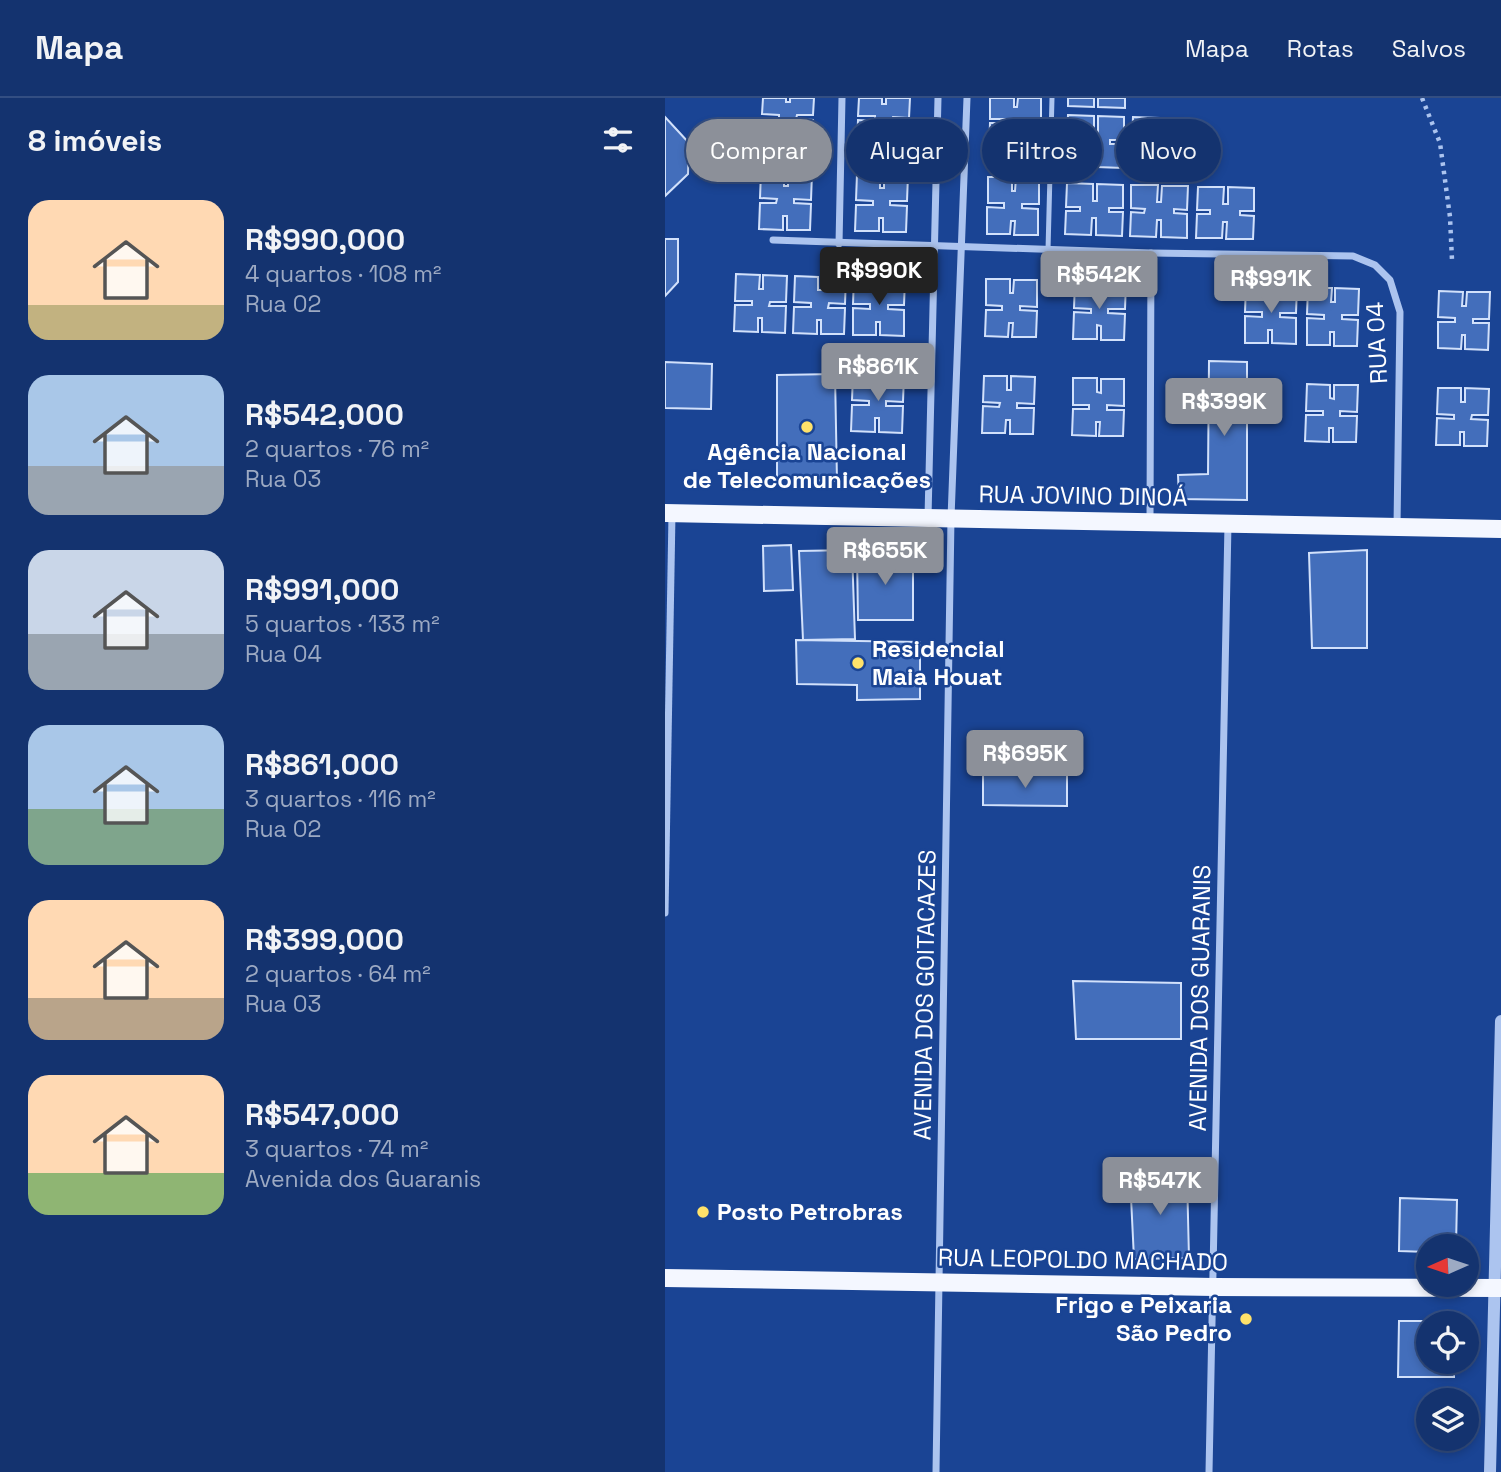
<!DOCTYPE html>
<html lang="pt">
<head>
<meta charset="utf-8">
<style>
	body { margin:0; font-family:"Space Grotesk",sans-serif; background:#213f77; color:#f1f3f6; height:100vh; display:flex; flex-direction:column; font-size:26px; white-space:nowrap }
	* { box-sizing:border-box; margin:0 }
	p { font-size:23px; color:#9daac3 }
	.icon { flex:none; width:38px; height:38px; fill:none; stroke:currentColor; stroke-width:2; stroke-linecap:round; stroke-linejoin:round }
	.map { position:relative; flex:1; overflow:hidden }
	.drawer { display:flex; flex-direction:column; background:#14336f; width:665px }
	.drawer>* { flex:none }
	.top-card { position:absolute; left:21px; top:21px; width:665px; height:63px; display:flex; gap:14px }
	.needle { width:46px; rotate:267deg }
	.tools { position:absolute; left:751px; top:1136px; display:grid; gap:14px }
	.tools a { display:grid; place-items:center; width:63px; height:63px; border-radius:50%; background:#14336f; box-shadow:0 4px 10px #0003,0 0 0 2px #334e82; font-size:35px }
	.price { position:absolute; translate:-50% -60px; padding:0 16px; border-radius:7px; background:#8c9099; color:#fff; font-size:23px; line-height:46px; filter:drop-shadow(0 2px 4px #0008) }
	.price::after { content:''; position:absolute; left:50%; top:42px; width:21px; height:16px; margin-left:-10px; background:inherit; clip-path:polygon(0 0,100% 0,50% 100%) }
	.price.active { background:#222; color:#fff }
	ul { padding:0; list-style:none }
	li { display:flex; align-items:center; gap:21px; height:175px; padding:0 28px }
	li span { display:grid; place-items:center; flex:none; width:196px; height:140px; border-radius:21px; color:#555 }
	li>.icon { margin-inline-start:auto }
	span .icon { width:84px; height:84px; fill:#fffc; stroke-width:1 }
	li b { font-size:30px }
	h2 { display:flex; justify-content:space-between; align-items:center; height:84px; padding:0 28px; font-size:30px }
	.pill { padding:0 24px; border-radius:32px; background:#14336f; box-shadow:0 4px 10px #0003,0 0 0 2px #334e82; font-size:24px; line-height:63px }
	.pill.active { background:#8c9099; color:#fff }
	header { display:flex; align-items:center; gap:42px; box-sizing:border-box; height:98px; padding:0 35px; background:#14336f; border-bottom:2px solid #334e82 }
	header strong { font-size:33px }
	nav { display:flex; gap:38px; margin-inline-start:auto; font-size:24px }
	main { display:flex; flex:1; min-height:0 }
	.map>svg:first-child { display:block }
</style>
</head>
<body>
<header>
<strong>Mapa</strong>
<nav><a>Mapa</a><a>Rotas</a><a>Salvos</a></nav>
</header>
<main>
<section class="drawer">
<h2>8 imóveis<svg class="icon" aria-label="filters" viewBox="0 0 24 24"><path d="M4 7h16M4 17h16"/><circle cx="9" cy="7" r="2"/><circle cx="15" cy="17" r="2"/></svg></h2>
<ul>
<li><span style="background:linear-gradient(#ffd9b3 75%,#c2b280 0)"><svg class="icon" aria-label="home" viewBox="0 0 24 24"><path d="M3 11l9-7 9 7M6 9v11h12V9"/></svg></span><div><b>R$990,000</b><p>4 quartos · 108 m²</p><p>Rua 02</p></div></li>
<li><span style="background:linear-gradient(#a9c7e8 65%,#9aa5b1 0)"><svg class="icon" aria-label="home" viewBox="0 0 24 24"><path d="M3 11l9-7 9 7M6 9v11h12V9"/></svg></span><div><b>R$542,000</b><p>2 quartos · 76 m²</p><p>Rua 03</p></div></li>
<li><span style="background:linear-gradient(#c9d6e8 60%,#9aa5b1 0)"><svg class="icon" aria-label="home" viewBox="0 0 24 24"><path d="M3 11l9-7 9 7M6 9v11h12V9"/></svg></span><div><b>R$991,000</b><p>5 quartos · 133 m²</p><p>Rua 04</p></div></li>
<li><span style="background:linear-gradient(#a9c7e8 60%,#7fa58c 0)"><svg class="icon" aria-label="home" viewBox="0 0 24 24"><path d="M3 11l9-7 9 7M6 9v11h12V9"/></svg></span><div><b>R$861,000</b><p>3 quartos · 116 m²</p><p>Rua 02</p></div></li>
<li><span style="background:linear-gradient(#ffd9b3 70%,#b9a48a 0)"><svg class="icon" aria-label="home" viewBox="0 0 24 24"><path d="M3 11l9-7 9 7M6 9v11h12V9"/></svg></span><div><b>R$399,000</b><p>2 quartos · 64 m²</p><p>Rua 03</p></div></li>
<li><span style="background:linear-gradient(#ffd9b3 70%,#8fb573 0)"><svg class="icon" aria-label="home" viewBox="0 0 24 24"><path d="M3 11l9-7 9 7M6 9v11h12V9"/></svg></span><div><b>R$547,000</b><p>3 quartos · 74 m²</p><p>Avenida dos Guaranis</p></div></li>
</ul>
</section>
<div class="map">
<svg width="836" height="1374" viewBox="0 0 836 1374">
	<rect width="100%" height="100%" fill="#1a4494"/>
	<g fill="#436ebb" stroke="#d2e1fb" stroke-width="2">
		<path d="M 98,0 L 121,0 L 121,4 L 125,4 L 125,0 L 149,0 L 148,17 L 132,17 L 131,21 L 148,22 L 147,48 L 124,47 L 124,34 L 120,34 L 120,47 L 96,47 L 97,20 L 114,21 L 114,17 L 97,16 Z"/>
		<path d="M 194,0 L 217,0 L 217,6 L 221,6 L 221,0 L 245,0 L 244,20 L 228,19 L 227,23 L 244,24 L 243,50 L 220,49 L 220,35 L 216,36 L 216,49 L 192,49 L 193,22 L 210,23 L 210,18 L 193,18 Z"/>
		<path d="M 325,0 L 349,0 L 349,9 L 352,9 L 353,0 L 376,0 L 376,22 L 359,22 L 359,26 L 376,27 L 375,53 L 351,52 L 352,38 L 348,38 L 347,52 L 324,52 L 325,25 L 341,25 L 341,21 L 325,21 Z"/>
		<path d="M 403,0 L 429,0 L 429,9 L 403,8 Z"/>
		<path d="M 433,0 L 460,0 L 460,10 L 433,9 Z"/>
		<path d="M 403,17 L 429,18 L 429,35 L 433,35 L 433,18 L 459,19 L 459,42 L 445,42 L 445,46 L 459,46 L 458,70 L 432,69 L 433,53 L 428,52 L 428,69 L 401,68 L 402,45 L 416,45 L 416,41 L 402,41 Z"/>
		<path d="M 0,19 L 24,45 L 23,76 L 0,98 Z"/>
		<path d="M 468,19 L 494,20 L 493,37 L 498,37 L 498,20 L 524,21 L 524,44 L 510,44 L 510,48 L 524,48 L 523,72 L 497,71 L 497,54 L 493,54 L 493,71 L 467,70 L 467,47 L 481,47 L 481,43 L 467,43 Z"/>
		<path d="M 96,74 L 119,74 L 119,88 L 123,88 L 123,75 L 147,75 L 146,102 L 129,101 L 129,105 L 146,106 L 145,132 L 122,132 L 122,118 L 118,118 L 118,132 L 94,131 L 95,105 L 111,105 L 112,101 L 95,100 Z"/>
		<path d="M 192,76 L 215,76 L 215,90 L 219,90 L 219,76 L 243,77 L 242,103 L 225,103 L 225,107 L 242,108 L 241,134 L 218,134 L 218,120 L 214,120 L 214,133 L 190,133 L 191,107 L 208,107 L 208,103 L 191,102 Z"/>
		<path d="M 323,79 L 347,79 L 347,93 L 350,93 L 351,79 L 374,80 L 374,106 L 357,106 L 357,110 L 373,111 L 373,137 L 349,137 L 350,123 L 346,123 L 345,136 L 322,136 L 322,109 L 339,110 L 339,105 L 323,105 Z"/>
		<path d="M 402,85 L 428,86 L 428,103 L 432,103 L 432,86 L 458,87 L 458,110 L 444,110 L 444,114 L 458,114 L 457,138 L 431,137 L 431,120 L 427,120 L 426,137 L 400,136 L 401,113 L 415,113 L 415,109 L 401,109 Z"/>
		<path d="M 466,87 L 493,87 L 492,104 L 496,104 L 497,88 L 523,88 L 522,112 L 509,111 L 509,115 L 522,116 L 522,140 L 496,139 L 496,122 L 492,122 L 491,139 L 465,138 L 466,114 L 479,115 L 480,111 L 466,110 Z"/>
		<path d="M 533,89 L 559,89 L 558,106 L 563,106 L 563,89 L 589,90 L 589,113 L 575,113 L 575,117 L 589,118 L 588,141 L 561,141 L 562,124 L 558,124 L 557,140 L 531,140 L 532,116 L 545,116 L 545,112 L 532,112 Z"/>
		<path d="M 0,141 L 13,141 L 13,184 L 0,198 Z"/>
		<path d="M 71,176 L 95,177 L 94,191 L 98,191 L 98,177 L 122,178 L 121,204 L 105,204 L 104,208 L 121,208 L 120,235 L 97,234 L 97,220 L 93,220 L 93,234 L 69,233 L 70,207 L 87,207 L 87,203 L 70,203 Z"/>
		<path d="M 130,178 L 153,179 L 153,192 L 157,192 L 157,179 L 181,179 L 180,206 L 164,205 L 163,210 L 180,210 L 179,236 L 156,236 L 156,222 L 152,222 L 152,236 L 128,235 L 129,209 L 146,209 L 146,205 L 129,204 Z"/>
		<path d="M 189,179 L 213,180 L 212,194 L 216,194 L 216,180 L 240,181 L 239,207 L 223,207 L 223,211 L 239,212 L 239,238 L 215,237 L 215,224 L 211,224 L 211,237 L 188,237 L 188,210 L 205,211 L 205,206 L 188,206 Z"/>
		<path d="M 321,181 L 345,181 L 345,195 L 348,195 L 349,182 L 372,182 L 372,209 L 355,208 L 355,212 L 372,213 L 371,239 L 347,239 L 348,225 L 344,225 L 343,239 L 320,238 L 321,212 L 337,212 L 337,208 L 321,207 Z"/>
		<path d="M 410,184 L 433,184 L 433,198 L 437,198 L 437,184 L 461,185 L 460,211 L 443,211 L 443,215 L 460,216 L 459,242 L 436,242 L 436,228 L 432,227 L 432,241 L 408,241 L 409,214 L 426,215 L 426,211 L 409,210 Z"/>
		<path d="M 581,187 L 605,188 L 604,202 L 608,202 L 608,188 L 632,189 L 631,215 L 615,215 L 615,219 L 631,220 L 631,246 L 607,245 L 607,232 L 603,232 L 603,245 L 580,245 L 580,218 L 597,219 L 597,214 L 580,214 Z"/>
		<path d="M 643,190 L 667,190 L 666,204 L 670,204 L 670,190 L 694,191 L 693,217 L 677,217 L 677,221 L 693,222 L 692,248 L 669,248 L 669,234 L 665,234 L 665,247 L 642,247 L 642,220 L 659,221 L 659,217 L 642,216 Z"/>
		<path d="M 774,193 L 798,194 L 797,208 L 801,208 L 802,194 L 825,194 L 824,221 L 808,221 L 808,225 L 824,225 L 823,252 L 800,251 L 800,237 L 797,237 L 796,251 L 773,250 L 773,224 L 790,224 L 790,220 L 773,219 Z"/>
		<path d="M 544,263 L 582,264 L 582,402 L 514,401 L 513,377 L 543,376 Z"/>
		<path d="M 0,264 L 47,266 L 46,311 L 0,310 Z"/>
		<path d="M 170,276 L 172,383 L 112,381 L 112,277 Z"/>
		<path d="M 188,276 L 211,277 L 211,291 L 215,290 L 215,277 L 239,277 L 238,304 L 221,303 L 221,308 L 238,308 L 237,335 L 214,334 L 214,320 L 210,320 L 210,334 L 186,333 L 187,307 L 204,307 L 204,303 L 187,302 Z"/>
		<path d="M 319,278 L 342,278 L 342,292 L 346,292 L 346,278 L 370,279 L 369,306 L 352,305 L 352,310 L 369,310 L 368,336 L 345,336 L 345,322 L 341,322 L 340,335 L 317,335 L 318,308 L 334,309 L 335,305 L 318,304 Z"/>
		<path d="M 408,280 L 432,280 L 432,294 L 436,295 L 436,281 L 459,281 L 459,308 L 442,307 L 442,312 L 459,312 L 458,338 L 434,338 L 435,324 L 431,324 L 431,338 L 407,337 L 408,311 L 424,311 L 424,307 L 408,307 Z"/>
		<path d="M 642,286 L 665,287 L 665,300 L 669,301 L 669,287 L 693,287 L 692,314 L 675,313 L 675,318 L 692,318 L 691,344 L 668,344 L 668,330 L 664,330 L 664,344 L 640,343 L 641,317 L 658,317 L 658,313 L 641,313 Z"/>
		<path d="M 773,290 L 796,290 L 796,304 L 800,304 L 800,290 L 824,291 L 823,317 L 807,317 L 806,321 L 823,322 L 822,348 L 799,348 L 799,334 L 795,334 L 795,347 L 771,347 L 772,320 L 789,321 L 789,317 L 772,316 Z"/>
		<path d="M 126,447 L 128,492 L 99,493 L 98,448 Z"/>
		<path d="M 187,452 L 190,541 L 138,542 L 134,453 Z"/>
		<path d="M 702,452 L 702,550 L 647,550 L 644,455 Z"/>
		<path d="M 248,455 L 248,522 L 193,522 L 192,456 Z"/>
		<path d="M 131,542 L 255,544 L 255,601 L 192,602 L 192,587 L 132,586 Z"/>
		<path d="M 325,642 L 394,643 L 394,674 L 325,674 Z"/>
		<path d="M 318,676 L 402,676 L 402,708 L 318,707 Z"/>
		<path d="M 408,883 L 516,885 L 516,941 L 411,941 Z"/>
		<path d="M 522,1078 L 524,1160 L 469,1161 L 465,1079 Z"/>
		<path d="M 735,1100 L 792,1102 L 791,1148 L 763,1148 L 763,1154 L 734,1153 Z"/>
		<path d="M 734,1223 L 790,1223 L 790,1225 L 763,1225 L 763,1264 L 789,1264 L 789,1279 L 733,1279 Z"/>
	</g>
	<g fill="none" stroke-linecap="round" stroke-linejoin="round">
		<path stroke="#acc4ef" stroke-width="4.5" stroke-dasharray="3.5 5" stroke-linecap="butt" d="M 757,0 L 775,45 L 785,119 L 787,162"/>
		<path stroke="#acc4ef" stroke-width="5" d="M 383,152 L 387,0"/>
		<g stroke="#acc4ef" stroke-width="7">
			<path d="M 108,142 L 486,155 L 688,158 L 710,167 L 725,182 L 735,214 L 732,428"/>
			<path d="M 174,146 L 177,0"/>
			<path d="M 263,419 L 273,0"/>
			<path d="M 485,423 L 486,155"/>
			<path d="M 0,815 L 7,416"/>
			<path d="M 271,1374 L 286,420 L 302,0"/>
			<path d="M 544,1374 L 563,426"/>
		</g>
		<path stroke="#acc4ef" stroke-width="12" d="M 825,1374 L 836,923"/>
		<g stroke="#f4f7ff" stroke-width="18">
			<path d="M 0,415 L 836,431"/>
			<path d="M 0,1180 L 549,1189 L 836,1190"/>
		</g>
	</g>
	<g fill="#ffe26a" stroke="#1a4494" stroke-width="2.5">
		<circle cx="142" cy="329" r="7"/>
		<circle cx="193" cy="565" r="7"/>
		<circle cx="38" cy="1114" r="7"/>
		<circle cx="581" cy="1221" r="7"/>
	</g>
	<g text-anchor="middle" stroke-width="5" stroke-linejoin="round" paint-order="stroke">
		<g font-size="24" fill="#fff" stroke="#1a4494">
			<text transform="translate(712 245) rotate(-93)" y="8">RUA 04</text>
			<text transform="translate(418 398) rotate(1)" y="8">RUA JOVINO DINOÁ</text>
			<text transform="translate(260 897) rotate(-89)" y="8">AVENIDA DOS GOITACAZES</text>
			<text transform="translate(535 900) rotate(-89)" y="8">AVENIDA DOS GUARANIS</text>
			<text transform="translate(418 1162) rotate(1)" y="8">RUA LEOPOLDO MACHADO</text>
		</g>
		<g font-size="24" font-weight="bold" fill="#fff" stroke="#1a4494" text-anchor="start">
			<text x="142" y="362" text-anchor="middle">Agência Nacional<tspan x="142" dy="28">de Telecomunicações</tspan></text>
			<text x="207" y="559">Residencial<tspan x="207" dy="28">Maia Houat</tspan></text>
			<text x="52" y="1122">Posto Petrobras</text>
			<text x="567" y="1215" text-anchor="end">Frigo e Peixaria<tspan x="567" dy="28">São Pedro</tspan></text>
		</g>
	</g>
</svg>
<div class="tools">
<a><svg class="needle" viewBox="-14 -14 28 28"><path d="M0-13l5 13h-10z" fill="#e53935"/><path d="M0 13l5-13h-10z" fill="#9daac3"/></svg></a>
<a><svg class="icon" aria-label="locate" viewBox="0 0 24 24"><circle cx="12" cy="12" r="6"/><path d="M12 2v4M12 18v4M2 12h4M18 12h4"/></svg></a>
<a><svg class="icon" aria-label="layers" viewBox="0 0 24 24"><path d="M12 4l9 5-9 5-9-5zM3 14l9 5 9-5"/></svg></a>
</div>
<b class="price active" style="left:214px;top:209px">R$990K</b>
<b class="price" style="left:434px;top:213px">R$542K</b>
<b class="price" style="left:606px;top:217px">R$991K</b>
<b class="price" style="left:213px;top:305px">R$861K</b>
<b class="price" style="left:559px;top:340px">R$399K</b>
<b class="price" style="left:220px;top:489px">R$655K</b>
<b class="price" style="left:360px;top:692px">R$695K</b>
<b class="price" style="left:495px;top:1119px">R$547K</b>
<div class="top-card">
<a class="pill active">Comprar</a>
<a class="pill">Alugar</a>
<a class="pill">Filtros</a>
<a class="pill">Novo</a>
</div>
</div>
</main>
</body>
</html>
